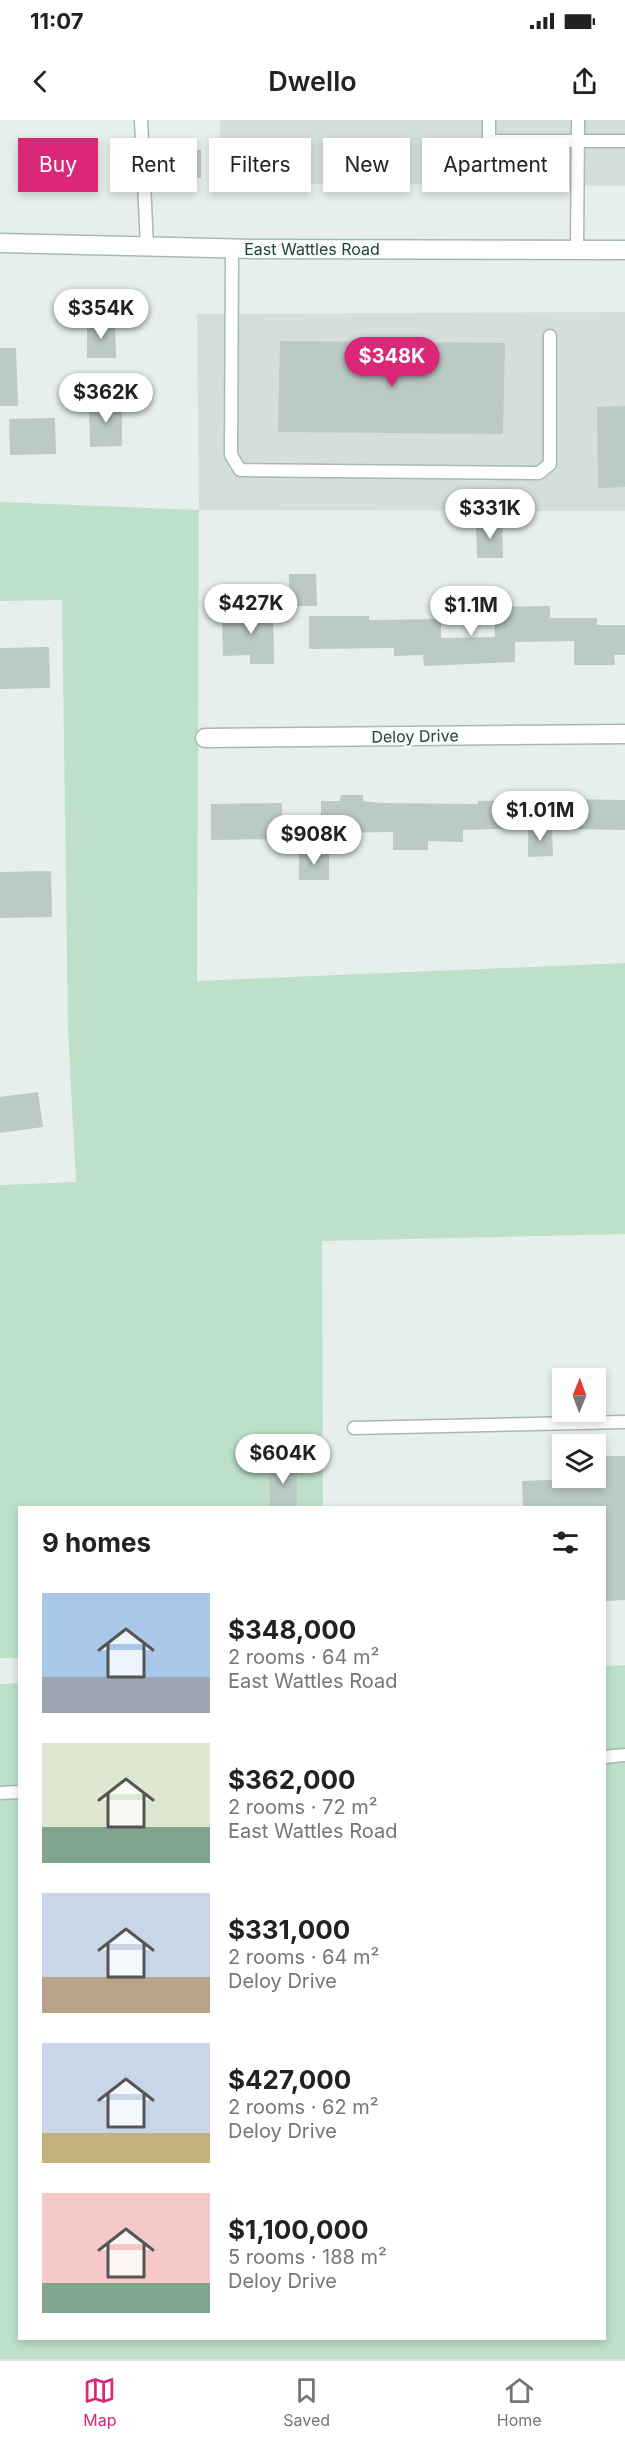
<!DOCTYPE html>
<html lang="en">
<head>
<meta charset="utf-8">
<style>
	body { margin:0; font-family:Inter,sans-serif; background:#f2f2f2; color:#222; height:100vh; display:flex; flex-direction:column; font-size:22px; white-space:nowrap }
	* { box-sizing:border-box; margin:0 }
	p { font-size:20px; color:#767676 }
	.icon { flex:none; width:33px; height:33px; fill:none; stroke:currentColor; stroke-width:2; stroke-linecap:round; stroke-linejoin:round }
	.map { position:relative; flex:1; overflow:hidden }
	.details { position:absolute; left:18px; top:1386px; width:588px; height:834px; display:flex; flex-direction:column; background:#fff; border-radius:0px; box-shadow:0 3px 9px #0003 }
	.details>* { flex:none }
	.guide { position:absolute; left:18px; top:18px; width:590px; height:54px; display:flex; gap:12px }
	.needle { width:39px; rotate:1deg }
	.tools { position:absolute; left:552px; top:1248px; display:grid; gap:12px }
	.tools a { display:grid; place-items:center; width:54px; height:54px; border-radius:0px; background:#fff; box-shadow:0 3px 9px #0003; font-size:30px }
	.price { position:absolute; translate:-50% -51px; padding:0 14px; border-radius:21px; background:#fff; color:#222; font-size:20px; line-height:39px; filter:drop-shadow(0 2px 3px #0008) }
	.price::after { content:''; position:absolute; left:50%; top:36px; width:18px; height:14px; margin-left:-9px; background:inherit; clip-path:polygon(0 0,100% 0,50% 100%) }
	.price.on { background:#db2777; color:#fff }
	ul { padding:0; list-style:none }
	li { display:flex; align-items:center; gap:18px; height:150px; padding:0 24px }
	li span { display:grid; place-items:center; flex:none; width:168px; height:120px; border-radius:0px; color:#555 }
	li>.icon { margin-inline-start:auto }
	span .icon { width:72px; height:72px; fill:#fffc; stroke-width:1 }
	li b { font-size:26px }
	h2 { display:flex; justify-content:space-between; align-items:center; height:72px; padding:0 24px; font-size:26px }
	.chip { padding:0 21px; border-radius:0px; background:#fff; box-shadow:0 3px 9px #0003; font-size:21px; line-height:54px }
	.chip.on { background:#db2777; color:#fff }
	.status { display:flex; justify-content:space-between; align-items:center; height:42px; padding:0 30px; background:#fff; direction:ltr }
	.status svg { height:16px; fill:currentColor }
	header { display:flex; justify-content:space-between; align-items:center; height:78px; padding:0 24px; background:#fff; font-size:27px; font-weight:600 }
	.tabs { display:flex; justify-content:space-around; align-items:center; height:84px; border-top:2px solid #e0e0e0; background:#fff; font-size:16px; color:#767676 }
	.tabs a { display:grid; justify-items:center; gap:3px }
	.tabs .on { color:#db2777 }
	.map>svg:first-child { display:block }
</style>
</head>
<body>
<div class="status"><b>11:07</b><svg viewBox="0 0 49 12"><path d="M0 12V9h3v3zM5 12V6h3v6zM10 12V3h3v9zM15 12V0h3v12zM26 1h20v11H26zM47 4h2v5h-2z"/></svg></div>
<header><svg class="icon" aria-label="back" viewBox="0 0 24 24"><path d="M15 5l-7 7 7 7"/></svg>Dwello<svg class="icon" aria-label="share" viewBox="0 0 24 24"><path d="M12 15V3M7 8l5-5 5 5M5 13v7h14v-7"/></svg></header>
<div class="map">
<svg width="625" height="2239" viewBox="0 0 625 2239">
	<rect width="100%" height="100%" fill="#e6efeb"/>
	<g fill="#d4dfda">
		<path d="M 220,0 L 625,0 L 625,66 L 220,63 Z"/>
		<path d="M 625,192 L 625,391 L 199,390 L 197,194 Z"/>
	</g>
	<g fill="#bfe0c8">
		<path d="M 0,382 L 199,390 L 197,861 L 625,843 L 625,1114 L 322,1121 L 323,1387 L 20,1388 L 19,1538 L 0,1538 L 0,1065 L 76,1062 L 68,908 L 62,480 L 0,481 Z"/>
		<path d="M 625,1545 L 625,2239 L 0,2239 L 0,1564 L 20,1563 L 20,2218 L 604,2218 L 604,1546 Z"/>
	</g>
	<g fill="#bbcac4">
		<rect x="161" y="30" width="40" height="28"/>
		<path d="M 87,201 L 115,201 L 116,238 L 87,238 Z"/>
		<path d="M 280,221 L 505,223 L 503,314 L 278,312 Z"/>
		<path d="M 0,228 L 16,228 L 18,286 L 0,286 Z"/>
		<path d="M 89,282 L 122,282 L 122,326 L 90,327 Z"/>
		<path d="M 625,286 L 625,367 L 598,368 L 597,287 Z"/>
		<path d="M 55,298 L 56,334 L 10,335 L 9,299 Z"/>
		<path d="M 476,401 L 502,401 L 503,438 L 477,438 Z"/>
		<path d="M 289,454 L 316,454 L 317,486 L 289,486 Z"/>
		<path d="M 240,485 L 273,485 L 274,544 L 250,544 L 250,535 L 223,536 L 222,501 L 240,501 Z"/>
		<path d="M 550,486 L 550,498 L 597,498 L 597,505 L 625,505 L 625,535 L 614,535 L 615,545 L 574,545 L 574,521 L 515,522 L 515,542 L 424,546 L 423,535 L 394,536 L 394,528 L 309,529 L 309,496 L 369,496 L 369,500 L 441,499 L 441,518 L 495,517 L 494,487 Z"/>
		<path d="M 49,527 L 50,568 L 0,569 L 0,528 Z"/>
		<path d="M 341,675 L 363,675 L 363,681 L 380,683 L 478,684 L 478,681 L 523,680 L 523,708 L 463,710 L 463,722 L 428,721 L 428,730 L 393,730 L 393,712 L 321,713 L 321,681 L 340,681 Z"/>
		<path d="M 567,679 L 625,680 L 625,710 L 567,709 Z"/>
		<path d="M 282,683 L 282,719 L 211,720 L 211,684 Z"/>
		<path d="M 552,706 L 553,736 L 528,737 L 528,707 Z"/>
		<rect x="299" y="731" width="30" height="29"/>
		<path d="M 51,751 L 52,797 L 0,798 L 0,752 Z"/>
		<path d="M 38,972 L 43,1007 L 0,1013 L 0,977 Z"/>
		<path d="M 596,1336 L 625,1336 L 625,1480 L 604,1481 L 604,1388 L 523,1388 L 522,1361 L 596,1358 Z"/>
		<path d="M 269,1342 L 297,1342 L 297,1388 L 270,1388 Z"/>
	</g>
	<g fill="none" stroke-linecap="round" stroke-linejoin="round">
		<defs>
			<g id="service">
				<path d="M 141,0 L 147,126"/>
				<path d="M 489,0 L 489,21 L 625,21"/>
				<path d="M 232,128 L 231,335 L 240,350 L 539,353 L 550,344 L 550,216"/>
				<path d="M 577,130 L 578,0"/>
				<path d="M 354,1308 L 625,1302"/>
				<path d="M 604,1637 L 625,1635"/>
				<path d="M 0,1673 L 20,1672"/>
			</g>
			<path id="minor" d="M 205,618 L 625,614"/>
			<path id="secondary" d="M 0,123 L 256,129 L 625,130"/>
		</defs>
		<use href="#service" stroke="#a8b8b2" stroke-width="15"/>
		<use href="#minor" stroke="#a8b8b2" stroke-width="21"/>
		<use href="#secondary" stroke="#a4bbb3" stroke-width="21"/>
		<use href="#service" stroke="#fff" stroke-width="12"/>
		<use href="#minor" stroke="#fff" stroke-width="18"/>
		<use href="#secondary" stroke="#fff" stroke-width="18"/>
	</g>
	<g text-anchor="middle" stroke-width="5" stroke-linejoin="round" paint-order="stroke">
		<g font-size="16" fill="#24423a" stroke="#f7fbf9">
			<text x="312" y="135">East Wattles Road</text>
			<text transform="translate(415 616) rotate(-1)" y="6">Deloy Drive</text>
		</g>
	</g>
</svg>
<div class="tools">
<a><svg class="needle" viewBox="-14 -14 28 28"><path d="M0-13l5 13h-10z" fill="#e53935"/><path d="M0 13l5-13h-10z" fill="#767676"/></svg></a>
<a><svg class="icon" aria-label="layers" viewBox="0 0 24 24"><path d="M12 4l9 5-9 5-9-5zM3 14l9 5 9-5"/></svg></a>
</div>
<b class="price" style="left:101px;top:220px">$354K</b>
<b class="price on" style="left:392px;top:268px">$348K</b>
<b class="price" style="left:106px;top:304px">$362K</b>
<b class="price" style="left:490px;top:420px">$331K</b>
<b class="price" style="left:251px;top:515px">$427K</b>
<b class="price" style="left:471px;top:517px">$1.1M</b>
<b class="price" style="left:540px;top:722px">$1.01M</b>
<b class="price" style="left:314px;top:746px">$908K</b>
<b class="price" style="left:283px;top:1365px">$604K</b>
<div class="guide">
<a class="chip on">Buy</a>
<a class="chip">Rent</a>
<a class="chip">Filters</a>
<a class="chip">New</a>
<a class="chip">Apartment</a>
</div>
<section class="details">
<h2>9 homes<svg class="icon" aria-label="filters" viewBox="0 0 24 24"><path d="M4 7h16M4 17h16"/><circle cx="9" cy="7" r="2"/><circle cx="15" cy="17" r="2"/></svg></h2>
<ul>
<li><span style="background:linear-gradient(#a9c7e8 70%,#9aa5b1 0)"><svg class="icon" aria-label="home" viewBox="0 0 24 24"><path d="M3 11l9-7 9 7M6 9v11h12V9"/></svg></span><div><b>$348,000</b><p>2 rooms · 64 m²</p><p>East Wattles Road</p></div></li>
<li><span style="background:linear-gradient(#dfe7d0 70%,#7fa58c 0)"><svg class="icon" aria-label="home" viewBox="0 0 24 24"><path d="M3 11l9-7 9 7M6 9v11h12V9"/></svg></span><div><b>$362,000</b><p>2 rooms · 72 m²</p><p>East Wattles Road</p></div></li>
<li><span style="background:linear-gradient(#c9d6e8 70%,#b9a48a 0)"><svg class="icon" aria-label="home" viewBox="0 0 24 24"><path d="M3 11l9-7 9 7M6 9v11h12V9"/></svg></span><div><b>$331,000</b><p>2 rooms · 64 m²</p><p>Deloy Drive</p></div></li>
<li><span style="background:linear-gradient(#c9d6e8 75%,#c2b280 0)"><svg class="icon" aria-label="home" viewBox="0 0 24 24"><path d="M3 11l9-7 9 7M6 9v11h12V9"/></svg></span><div><b>$427,000</b><p>2 rooms · 62 m²</p><p>Deloy Drive</p></div></li>
<li><span style="background:linear-gradient(#f6c9c9 75%,#7fa58c 0)"><svg class="icon" aria-label="home" viewBox="0 0 24 24"><path d="M3 11l9-7 9 7M6 9v11h12V9"/></svg></span><div><b>$1,100,000</b><p>5 rooms · 188 m²</p><p>Deloy Drive</p></div></li>
</ul>
</section>
</div>
<nav class="tabs">
<a class="on"><svg class="icon" aria-label="map" viewBox="0 0 24 24"><path d="M3 6l6-2 6 2 6-2v14l-6 2-6-2-6 2zM9 4v14M15 6v14"/></svg>Map</a>
<a><svg class="icon" aria-label="saved" viewBox="0 0 24 24"><path d="M7 4h10v16l-5-4-5 4z"/></svg>Saved</a>
<a><svg class="icon" aria-label="home" viewBox="0 0 24 24"><path d="M3 11l9-7 9 7M6 9v11h12V9"/></svg>Home</a>
</nav>
</body>
</html>
